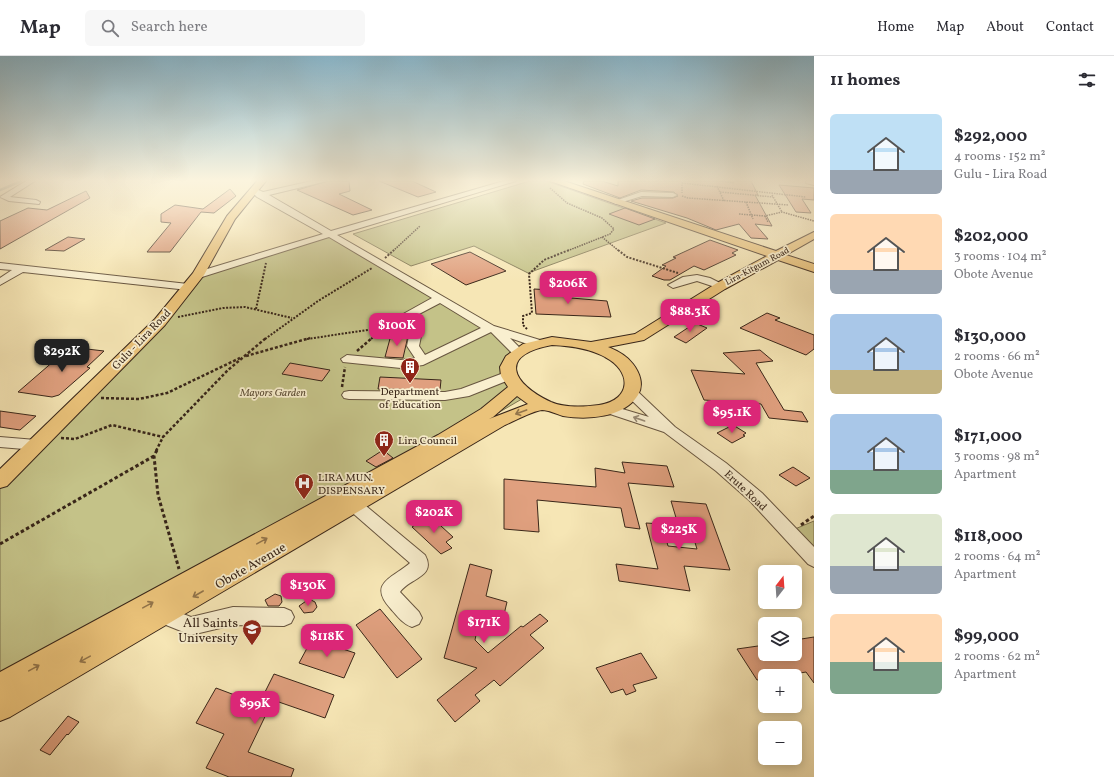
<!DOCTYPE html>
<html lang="en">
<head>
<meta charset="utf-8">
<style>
	body { margin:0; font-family:Vollkorn,serif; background:#f7f7f7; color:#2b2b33; height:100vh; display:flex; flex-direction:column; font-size:15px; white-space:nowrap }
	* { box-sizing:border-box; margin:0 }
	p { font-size:13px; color:#7c7c81 }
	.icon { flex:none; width:22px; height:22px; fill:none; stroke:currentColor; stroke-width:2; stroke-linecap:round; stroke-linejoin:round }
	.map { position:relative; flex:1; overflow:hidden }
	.panel { display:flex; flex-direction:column; background:#fff; width:300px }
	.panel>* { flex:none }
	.needle { width:26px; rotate:17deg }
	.buttons { position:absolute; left:758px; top:509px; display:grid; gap:8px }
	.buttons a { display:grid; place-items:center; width:44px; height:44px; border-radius:6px; background:#fff; box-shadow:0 2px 10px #0003; font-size:20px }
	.price { position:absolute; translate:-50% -34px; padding:0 9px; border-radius:8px; background:#db2777; color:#fff; font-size:13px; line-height:26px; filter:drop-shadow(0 1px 2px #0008) }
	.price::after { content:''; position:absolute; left:50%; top:24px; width:12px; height:9px; margin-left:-6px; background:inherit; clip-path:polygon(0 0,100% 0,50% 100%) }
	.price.active { background:#222; color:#fff }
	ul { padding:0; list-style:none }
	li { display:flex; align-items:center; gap:12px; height:100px; padding:0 16px }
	li span { display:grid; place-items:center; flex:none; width:112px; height:80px; border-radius:6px; color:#555 }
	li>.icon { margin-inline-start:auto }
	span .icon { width:48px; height:48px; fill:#fffc; stroke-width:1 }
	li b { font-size:17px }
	h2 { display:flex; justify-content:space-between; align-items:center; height:48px; padding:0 16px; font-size:17px }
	header { display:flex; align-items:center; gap:24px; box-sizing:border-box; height:56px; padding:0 20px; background:#fff; border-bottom:1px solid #e1e1e2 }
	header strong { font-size:19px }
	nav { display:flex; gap:22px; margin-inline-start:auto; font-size:14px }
	.search { width:280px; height:36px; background:#f7f7f7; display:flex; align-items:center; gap:10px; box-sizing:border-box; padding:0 14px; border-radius:6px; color:#7c7c81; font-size:15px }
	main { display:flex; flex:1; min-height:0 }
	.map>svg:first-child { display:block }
</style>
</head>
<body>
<header>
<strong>Map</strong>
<div class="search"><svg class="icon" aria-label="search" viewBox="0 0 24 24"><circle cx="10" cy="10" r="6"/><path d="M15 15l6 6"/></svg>Search here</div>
<nav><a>Home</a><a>Map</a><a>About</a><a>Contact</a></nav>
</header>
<main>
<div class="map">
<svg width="814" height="721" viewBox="0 0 814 721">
	<rect width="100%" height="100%" fill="#f6e6b5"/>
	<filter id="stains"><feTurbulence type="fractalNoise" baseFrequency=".005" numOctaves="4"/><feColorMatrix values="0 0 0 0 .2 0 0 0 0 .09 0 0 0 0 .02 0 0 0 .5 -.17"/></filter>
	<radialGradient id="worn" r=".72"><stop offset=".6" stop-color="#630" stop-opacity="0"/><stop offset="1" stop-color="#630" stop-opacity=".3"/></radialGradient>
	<g fill="#c4c288" stroke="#7e7450">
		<path d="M 530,125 L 546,125 L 666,167 L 528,217 L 474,190 L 411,210 L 353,178 Z"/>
		<path d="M 329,179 L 520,294 L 509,310 L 527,340 L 0,647 L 0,426 L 193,223 Z"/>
		<path d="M 814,465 L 814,491 L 795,473 Z"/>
	</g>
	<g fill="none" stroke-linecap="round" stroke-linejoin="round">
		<path stroke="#75826f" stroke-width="2.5" d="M 0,134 L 21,125"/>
	</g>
	<g fill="#e0a07f" stroke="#392619">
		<path d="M 328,125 L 349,125 L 350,135 L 339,138 L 372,154 L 353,159 L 297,134 Z"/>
		<path d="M 379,125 L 412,125 L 436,136 L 418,141 Z"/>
		<path d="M 584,125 L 602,125 L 618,130 L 618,125 L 751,125 L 758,139 L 755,139 L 772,170 L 755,168 L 768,183 L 751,182 L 739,168 L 716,174 L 687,162 L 631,145 L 642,142 L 673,142 L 678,140 L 674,136 L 641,134 L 620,142 L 583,128 Z"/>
		<path d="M 779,129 L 814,132 L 814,144 L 802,143 L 811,157 L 796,156 Z"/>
		<path d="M 230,133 L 236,140 L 214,157 L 201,156 L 170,196 L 147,196 L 171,167 L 161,166 L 161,158 L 175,149 L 203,153 Z"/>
		<path d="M 86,135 L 90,142 L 0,193 L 0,165 L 28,152 L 47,154 Z"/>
		<path d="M 625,152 L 655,163 L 639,169 L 609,158 Z"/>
		<path d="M 68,181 L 85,183 L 64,195 L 45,194 Z"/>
		<path d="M 710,184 L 738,194 L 732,197 L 736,199 L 704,214 L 694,210 L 670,224 L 664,224 L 652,220 L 666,210 L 662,209 L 676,202 L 673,201 Z"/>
		<path d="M 470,196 L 506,215 L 466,229 L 431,208 Z"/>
		<path d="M 534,233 L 570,235 L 571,242 L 607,245 L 611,261 L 536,258 Z"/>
		<path d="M 767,257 L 780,262 L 775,264 L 814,279 L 814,293 L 806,299 L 740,272 Z"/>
		<path d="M 695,267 L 707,272 L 686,287 L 674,281 Z"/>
		<path d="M 391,279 L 408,280 L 403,302 L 385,301 Z"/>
		<path d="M 70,291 L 104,295 L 87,311 L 90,312 L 59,339 L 52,341 L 18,336 Z"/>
		<path d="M 760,294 L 773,305 L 756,307 L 784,354 L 802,356 L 808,366 L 769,362 L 761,348 L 704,344 L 691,314 L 745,318 L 723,297 Z"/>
		<path d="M 290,307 L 330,314 L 322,325 L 282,318 Z"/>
		<path d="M 380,321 L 441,324 L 440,334 L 378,333 Z"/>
		<path d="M 0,355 L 36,360 L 20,374 L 0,371 Z"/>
		<path d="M 733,369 L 746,377 L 743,379 L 745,380 L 732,387 L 717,377 Z"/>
		<path d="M 383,394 L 393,402 L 376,411 L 366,405 Z"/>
		<path d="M 622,406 L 667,410 L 674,431 L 628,427 L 640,473 L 625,471 L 621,452 L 537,444 L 539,476 L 504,473 L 504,423 L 596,431 L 595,412 L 625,417 Z"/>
		<path d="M 793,411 L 810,422 L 796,430 L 779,419 Z"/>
		<path d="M 671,445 L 706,448 L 730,514 L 684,510 L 690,535 L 619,525 L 616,508 L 658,513 L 646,467 L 662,468 L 668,490 L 697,493 L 689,467 L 677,465 Z"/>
		<path d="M 429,459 L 453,481 L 446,486 L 452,492 L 441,498 L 412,471 Z"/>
		<path d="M 470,508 L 492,514 L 486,540 L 507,546 L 501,571 L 479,564 L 475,584 L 488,597 L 521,570 L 523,571 L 540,558 L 548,565 L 530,579 L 544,592 L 500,630 L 494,624 L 475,639 L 480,645 L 455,666 L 437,644 L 477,612 L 444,602 Z"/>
		<path d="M 275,538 L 281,540 L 282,546 L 279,550 L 268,550 L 265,544 Z"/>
		<path d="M 309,543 L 315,546 L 317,551 L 313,556 L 304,557 L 299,550 Z"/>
		<path d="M 380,553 L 422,603 L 397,622 L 356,569 Z"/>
		<path d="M 814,581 L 814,627 L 806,616 L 782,620 L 765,620 L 765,623 L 757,624 L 737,593 L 765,589 L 765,598 L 795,598 L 795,584 Z"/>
		<path d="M 312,583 L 355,597 L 344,622 L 299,607 Z"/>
		<path d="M 641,597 L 657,622 L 633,629 L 636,635 L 626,639 L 623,633 L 611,637 L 596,612 Z"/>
		<path d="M 274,618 L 334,639 L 325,662 L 273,644 L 248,696 L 294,713 L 291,721 L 229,721 L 206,712 L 224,678 L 196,667 L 216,632 L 248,644 L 252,637 L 263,640 Z"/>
		<path d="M 68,660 L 79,666 L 68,679 L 67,678 L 50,699 L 40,694 Z"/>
	</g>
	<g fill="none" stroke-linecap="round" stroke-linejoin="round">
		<defs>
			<g id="minor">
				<path d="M 26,125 L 35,125 L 10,141 L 36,144 L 40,146 L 39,148 L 9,145 L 0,141 Z"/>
				<path d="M 312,125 L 327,125 L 269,139 L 331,175 L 504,125 L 516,125 L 337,179 L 494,270 L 540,284 L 542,287 L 540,290 L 536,291 L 510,282 L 524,296 L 522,299 L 514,299 L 491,276 L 423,309 L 401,312 L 343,306 L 341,303 L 347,299 L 401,304 L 415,302 L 407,290 L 412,265 L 410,262 L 388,274 L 384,275 L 378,272 L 432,242 L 329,181 L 202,221 L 194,221 L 193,219 L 194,217 L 323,178 L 257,141 L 250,134 L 254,132 L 263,136 ZM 440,247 L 481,272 L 425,299 L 419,290 L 424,265 L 419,258 Z"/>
				<path d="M 806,125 L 814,125 L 814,129 L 806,127 Z"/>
				<path d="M 641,136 L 673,137 L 677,139 L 673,141 L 642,140 L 616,148 L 612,146 Z"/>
				<path d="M 0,207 L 188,228 L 193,231 L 188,234 L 23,216 L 0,229 L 0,222 L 12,214 L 0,213 Z"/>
				<path d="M 697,219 L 710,222 L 726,230 L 721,233 L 697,225 L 673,232 L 668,229 L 683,221 Z"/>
				<path d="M 509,315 L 515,319 L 514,322 L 469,340 L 445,344 L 349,343 L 344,342 L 342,339 L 344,336 L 349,335 L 445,336 L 461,333 Z"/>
				<path d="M 631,333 L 636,334 L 675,371 L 726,407 L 762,437 L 814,491 L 814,511 L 808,508 L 750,445 L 716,415 L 664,376 L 604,356 L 602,353 L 604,350 L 609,349 L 649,361 L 624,337 L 626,334 Z"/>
				<path d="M 0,381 L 36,384 L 41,385 L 43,389 L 41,393 L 36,394 L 0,391 Z"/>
				<path d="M 354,443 L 360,445 L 425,499 C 437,521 409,522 400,536 L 419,556 L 422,562 L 419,568 L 412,571 C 403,568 397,560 391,553 C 367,527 393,522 410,507 L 348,453 L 346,449 L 348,445 Z"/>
				<path d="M 163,550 L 191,561 L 233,551 L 284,552 L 291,555 L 294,561 L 291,567 L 284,570 L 233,569 L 191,579 L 156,565 L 153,559 L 156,553 Z"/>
			</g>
			<g id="major">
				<path d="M 257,125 L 266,125 L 235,163 L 204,219 L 165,269 L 7,430 L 0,432 L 0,413 L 155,263 L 193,217 L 227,160 Z"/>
				<path d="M 550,125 L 564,125 L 776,195 L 814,176 L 814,183 L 786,199 L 814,208 L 814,216 L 778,204 L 725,233 L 644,284 L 608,291 C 618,295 627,300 633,308 C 640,317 644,329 638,339 C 624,362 587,364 563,360 C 557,358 548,354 542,354 C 533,355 514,365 505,369 L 10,661 L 0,665 L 0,616 L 438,379 L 481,353 L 508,331 L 501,320 L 500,311 L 506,300 L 523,288 L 552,281 L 591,286 L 635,278 L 717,227 L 767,200 ZM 552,289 C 570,290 589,292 605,301 C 632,315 632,344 599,349 C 584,351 565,352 551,346 C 511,327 498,299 552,289 ZM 517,340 L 528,348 L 489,363 L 493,361 Z"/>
			</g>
		</defs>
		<use href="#minor" stroke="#685640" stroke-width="2"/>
		<use href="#major" stroke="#392619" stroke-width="2"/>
		<g stroke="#392619" stroke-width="1.5" stroke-dasharray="1.5 1" stroke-linecap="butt">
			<path d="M 720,125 L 735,127"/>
			<path d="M 682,126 L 682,137"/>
			<path d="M 682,127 L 806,141"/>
			<path d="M 717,130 L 724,145"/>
			<path d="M 550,132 L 567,147 L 602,162 L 614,173 L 610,178 L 567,195"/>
			<path d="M 720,136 L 773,141"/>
			<path d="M 772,139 L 782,156"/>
			<path d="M 682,140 L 688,142 L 789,149"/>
			<path d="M 746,146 L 753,163"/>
			<path d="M 739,158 L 765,160 L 782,156 L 814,165"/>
			<path d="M 765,160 L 768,166"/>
			<path d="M 602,181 L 619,195"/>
			<path d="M 393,195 L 420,170"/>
		</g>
		<g stroke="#392619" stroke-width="2" stroke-dasharray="2 1.5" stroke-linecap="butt">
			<path d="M 618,194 L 627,201 L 678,217"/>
			<path d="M 385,202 L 394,194"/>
			<path d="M 256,253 L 266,207"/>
			<path d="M 178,261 L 223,252 L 245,251 L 292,262"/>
			<path d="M 527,273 L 523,269 L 523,260 L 532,257 L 529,218 L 544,204 L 569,194"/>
			<path d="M 265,283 L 318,245 L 372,212"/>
			<path d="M 307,283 L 374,273"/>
			<path d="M 371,283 L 378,277"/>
		</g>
		<g stroke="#392619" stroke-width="2.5" stroke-dasharray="3 2" stroke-linecap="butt">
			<path d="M 357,295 L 372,282"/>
			<path d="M 246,300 L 310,282"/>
			<path d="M 342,331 L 345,311"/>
			<path d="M 101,342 L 139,343 L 167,337 L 240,302"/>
			<path d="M 61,382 L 75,383 L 112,369 L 163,381"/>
			<path d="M 156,395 L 163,381 L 228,314 L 266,282"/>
		</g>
		<g stroke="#392619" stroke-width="3" stroke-dasharray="3.5 2.5" stroke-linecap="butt">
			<path d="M 157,394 L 154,400 L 158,439 L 179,513"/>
			<path d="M 801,469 L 814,460"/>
			<path d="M 0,488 L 154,400"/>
		</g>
		<use href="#minor" fill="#f9efcf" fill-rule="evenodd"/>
		<use href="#major" fill="#ebc37a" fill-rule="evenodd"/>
	</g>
	<defs><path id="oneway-shaft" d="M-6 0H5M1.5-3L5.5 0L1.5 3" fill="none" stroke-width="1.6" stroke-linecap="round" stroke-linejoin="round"/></defs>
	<g stroke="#92744a">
		<use href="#oneway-shaft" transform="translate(521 356) rotate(160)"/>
		<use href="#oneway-shaft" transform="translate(262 485) rotate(-29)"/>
		<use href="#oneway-shaft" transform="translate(198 538) rotate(150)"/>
		<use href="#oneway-shaft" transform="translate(148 549) rotate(-29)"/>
		<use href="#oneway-shaft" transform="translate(85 603) rotate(151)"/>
		<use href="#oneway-shaft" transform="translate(34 612) rotate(-29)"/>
	</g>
	<use stroke="#998a74" href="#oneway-shaft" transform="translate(639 363) rotate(-161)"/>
	<linearGradient id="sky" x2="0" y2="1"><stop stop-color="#8ab9cf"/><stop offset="0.55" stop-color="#fbf4de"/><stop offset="1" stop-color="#fbf4de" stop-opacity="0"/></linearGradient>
	<rect width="814" height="226" fill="url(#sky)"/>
	<defs>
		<symbol id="building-pin" viewBox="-11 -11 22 30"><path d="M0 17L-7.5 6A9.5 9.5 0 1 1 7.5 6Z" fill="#8f2418" stroke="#f9efcf"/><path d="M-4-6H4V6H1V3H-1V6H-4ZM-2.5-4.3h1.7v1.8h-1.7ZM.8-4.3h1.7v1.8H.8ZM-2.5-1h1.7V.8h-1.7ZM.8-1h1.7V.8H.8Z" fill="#fff"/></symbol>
		<symbol id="hospital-pin" viewBox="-11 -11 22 30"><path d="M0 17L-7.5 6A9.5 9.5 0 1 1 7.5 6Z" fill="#8f2418" stroke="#f9efcf"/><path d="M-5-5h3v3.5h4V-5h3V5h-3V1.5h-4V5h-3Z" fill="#fff"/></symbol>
		<symbol id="university-pin" viewBox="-11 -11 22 30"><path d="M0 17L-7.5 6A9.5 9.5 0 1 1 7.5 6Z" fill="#8f2418" stroke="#f9efcf"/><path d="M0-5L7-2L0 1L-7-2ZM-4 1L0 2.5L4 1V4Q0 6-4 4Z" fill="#fff"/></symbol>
	</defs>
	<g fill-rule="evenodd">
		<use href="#building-pin" x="399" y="300" width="22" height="30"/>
		<use href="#building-pin" x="373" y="373" width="22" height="30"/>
		<use href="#hospital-pin" x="293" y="416" width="22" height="30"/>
		<use href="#university-pin" x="241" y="562" width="22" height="30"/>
	</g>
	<g text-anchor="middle" stroke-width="3.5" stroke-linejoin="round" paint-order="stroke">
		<g font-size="9" fill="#392619" stroke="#f9efcf">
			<text transform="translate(757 210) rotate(-28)" y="3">Lira-Kitgum Road</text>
		</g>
		<g font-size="11" fill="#392619" stroke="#f9efcf">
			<text transform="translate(141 283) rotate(-46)" y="4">Gulu - Lira Road</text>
			<text transform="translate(746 434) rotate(43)" y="4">Erute Road</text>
		</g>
		<g font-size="11" fill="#392619" stroke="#f9efcf" text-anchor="start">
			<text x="410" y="339" text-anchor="middle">Department<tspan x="410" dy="13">of Education</tspan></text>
			<text x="398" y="388">Lira Council</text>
			<text x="318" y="425">LIRA MUN.<tspan x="318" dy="13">DISPENSARY</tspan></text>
		</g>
		<g font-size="11" font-style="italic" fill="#5c4d35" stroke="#f9efcf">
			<text x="273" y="340">Mayors Garden</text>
		</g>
		<g font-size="13" fill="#392619" stroke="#f9efcf">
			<text transform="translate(250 509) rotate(-30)" y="5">Obote Avenue</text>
		</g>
		<g font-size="13" fill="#392619" stroke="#f9efcf" text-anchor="end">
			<text x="238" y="571">All Saints<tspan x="238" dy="15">University</tspan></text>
		</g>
	</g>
	<rect width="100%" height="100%" filter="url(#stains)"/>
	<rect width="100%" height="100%" fill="url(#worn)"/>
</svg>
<div class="buttons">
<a><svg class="needle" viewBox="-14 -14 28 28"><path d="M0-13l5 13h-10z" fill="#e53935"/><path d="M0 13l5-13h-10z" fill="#7c7c81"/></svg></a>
<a><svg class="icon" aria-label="layers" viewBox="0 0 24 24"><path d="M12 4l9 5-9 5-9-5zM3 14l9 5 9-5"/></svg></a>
<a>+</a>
<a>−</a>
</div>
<b class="price" style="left:568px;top:249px">$206K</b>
<b class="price" style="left:690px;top:277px">$88.3K</b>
<b class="price" style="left:397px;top:291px">$100K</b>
<b class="price active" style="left:62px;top:317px">$292K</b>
<b class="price" style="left:732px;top:378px">$95.1K</b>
<b class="price" style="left:434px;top:478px">$202K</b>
<b class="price" style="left:679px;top:495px">$225K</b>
<b class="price" style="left:308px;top:551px">$130K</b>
<b class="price" style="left:484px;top:588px">$171K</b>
<b class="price" style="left:327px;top:602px">$118K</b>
<b class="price" style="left:255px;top:669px">$99K</b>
</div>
<section class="panel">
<h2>11 homes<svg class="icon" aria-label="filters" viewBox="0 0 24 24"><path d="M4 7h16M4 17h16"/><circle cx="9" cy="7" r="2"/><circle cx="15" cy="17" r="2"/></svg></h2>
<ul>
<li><span style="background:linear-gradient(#bfe0f5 70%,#9aa5b1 0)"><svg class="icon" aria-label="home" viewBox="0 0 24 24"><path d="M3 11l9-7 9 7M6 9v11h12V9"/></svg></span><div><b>$292,000</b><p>4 rooms · 152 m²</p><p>Gulu - Lira Road</p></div></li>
<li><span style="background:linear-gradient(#ffd9b3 70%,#9aa5b1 0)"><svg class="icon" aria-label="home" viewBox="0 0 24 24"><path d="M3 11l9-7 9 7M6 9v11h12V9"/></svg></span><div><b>$202,000</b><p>3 rooms · 104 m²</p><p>Obote Avenue</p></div></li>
<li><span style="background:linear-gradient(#a9c7e8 70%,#c2b280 0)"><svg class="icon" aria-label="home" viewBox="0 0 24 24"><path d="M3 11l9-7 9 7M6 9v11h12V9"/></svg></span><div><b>$130,000</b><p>2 rooms · 66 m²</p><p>Obote Avenue</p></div></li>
<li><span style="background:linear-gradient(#a9c7e8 70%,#7fa58c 0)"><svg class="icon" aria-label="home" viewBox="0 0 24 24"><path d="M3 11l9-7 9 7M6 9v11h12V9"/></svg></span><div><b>$171,000</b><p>3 rooms · 98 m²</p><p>Apartment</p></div></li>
<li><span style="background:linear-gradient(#dfe7d0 65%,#9aa5b1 0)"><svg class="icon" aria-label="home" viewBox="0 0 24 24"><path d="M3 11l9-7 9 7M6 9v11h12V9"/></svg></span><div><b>$118,000</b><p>2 rooms · 64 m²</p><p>Apartment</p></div></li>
<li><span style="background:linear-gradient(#ffd9b3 60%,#7fa58c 0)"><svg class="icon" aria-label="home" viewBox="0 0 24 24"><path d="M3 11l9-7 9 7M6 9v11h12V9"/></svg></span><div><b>$99,000</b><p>2 rooms · 62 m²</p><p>Apartment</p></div></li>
</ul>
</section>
</main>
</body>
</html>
